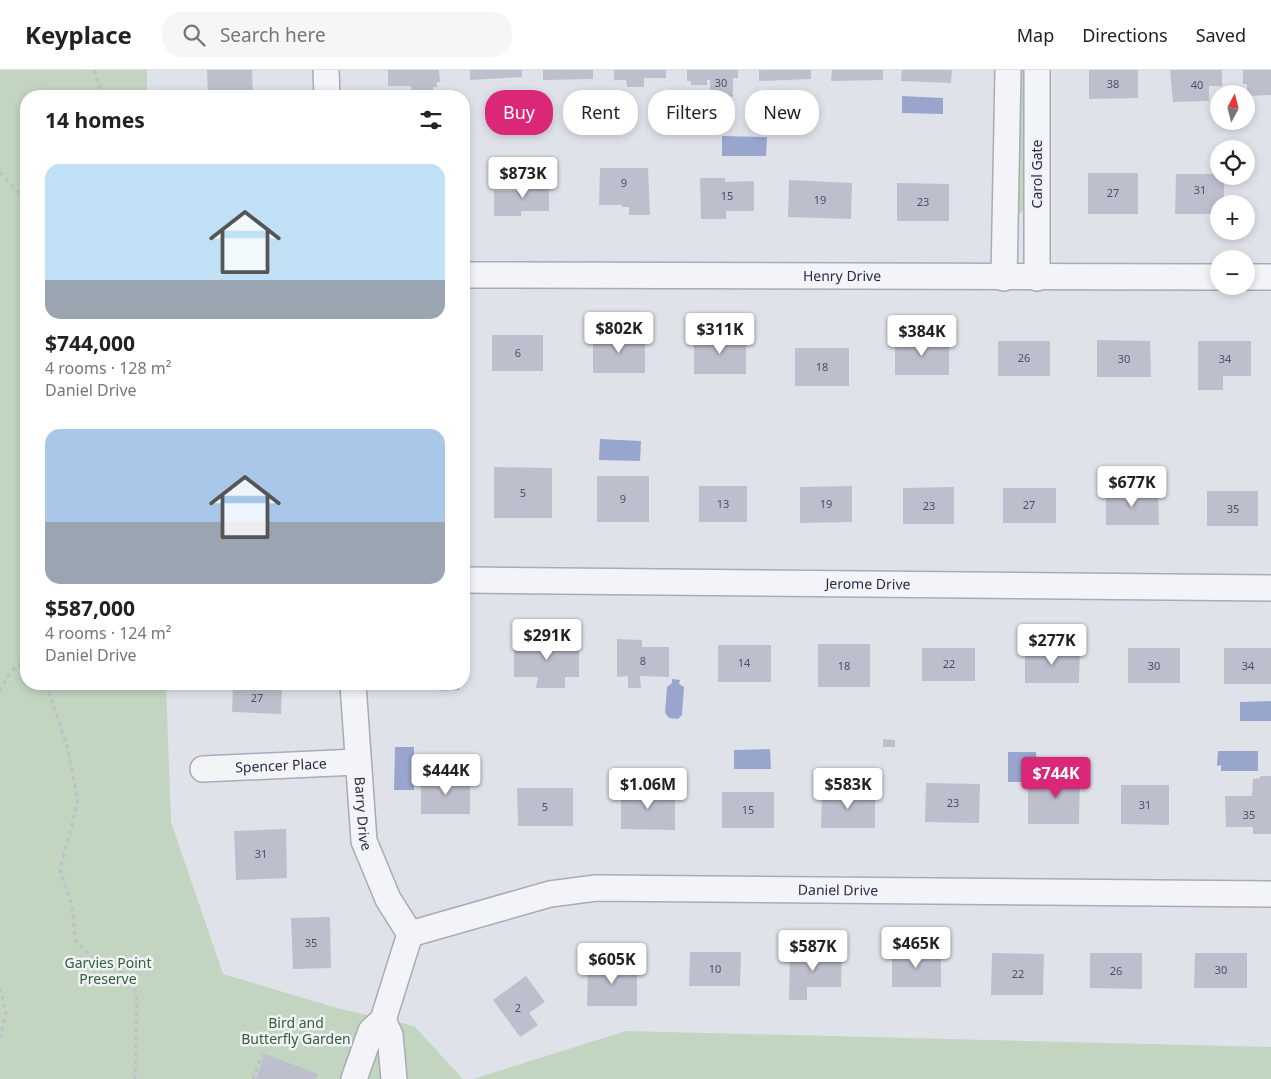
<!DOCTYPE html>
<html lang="en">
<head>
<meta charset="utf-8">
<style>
	body { margin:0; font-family:"Noto Sans",sans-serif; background:#f6f6f6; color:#222; height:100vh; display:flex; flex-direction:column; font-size:19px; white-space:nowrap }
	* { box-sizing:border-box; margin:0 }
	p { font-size:16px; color:#767676 }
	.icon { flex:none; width:28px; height:28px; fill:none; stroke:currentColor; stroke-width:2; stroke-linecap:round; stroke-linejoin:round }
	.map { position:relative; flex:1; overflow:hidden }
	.side { position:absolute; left:20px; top:20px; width:450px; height:600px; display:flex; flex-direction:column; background:#fff; border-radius:20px; box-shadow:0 2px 8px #0003 }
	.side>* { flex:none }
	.hud { position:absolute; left:485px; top:20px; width:475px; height:45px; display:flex; gap:10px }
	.needle { width:32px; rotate:7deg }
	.fabs { position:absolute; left:1210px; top:15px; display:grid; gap:10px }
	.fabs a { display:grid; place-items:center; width:45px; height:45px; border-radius:50%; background:#fff; box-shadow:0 2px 8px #0003; font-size:25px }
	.price { position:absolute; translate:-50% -42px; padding:0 11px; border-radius:5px; background:#fff; color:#222; font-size:16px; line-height:32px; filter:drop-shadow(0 1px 2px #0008) }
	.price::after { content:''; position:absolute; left:50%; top:30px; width:15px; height:11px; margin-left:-8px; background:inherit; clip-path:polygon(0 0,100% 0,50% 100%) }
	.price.active { background:#db2777; color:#fff }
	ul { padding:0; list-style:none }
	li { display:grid; align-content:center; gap:10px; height:265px; padding:0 25px }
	li span { display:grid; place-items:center; height:155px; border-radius:15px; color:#555 }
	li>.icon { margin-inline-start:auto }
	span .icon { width:90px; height:90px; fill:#fffc; stroke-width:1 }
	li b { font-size:21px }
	h2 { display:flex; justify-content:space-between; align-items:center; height:60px; padding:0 25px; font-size:21px }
	.chip { padding:0 18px; border-radius:20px; background:#fff; box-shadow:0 2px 8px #0003; font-size:18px; line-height:45px }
	.chip.active { background:#db2777; color:#fff }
	header { display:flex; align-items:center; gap:30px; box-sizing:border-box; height:70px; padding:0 25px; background:#fff; border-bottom:1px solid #e0e0e0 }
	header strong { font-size:24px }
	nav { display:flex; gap:28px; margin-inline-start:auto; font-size:18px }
	.search { width:350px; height:45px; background:#f6f6f6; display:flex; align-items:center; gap:12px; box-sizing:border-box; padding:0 18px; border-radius:20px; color:#767676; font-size:19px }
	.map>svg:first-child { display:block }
</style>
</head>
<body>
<header>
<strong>Keyplace</strong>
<div class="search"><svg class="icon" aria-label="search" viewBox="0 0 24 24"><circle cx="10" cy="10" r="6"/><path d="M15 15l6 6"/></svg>Search here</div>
<nav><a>Map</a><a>Directions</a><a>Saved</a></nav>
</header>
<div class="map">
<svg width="1271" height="1009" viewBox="0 0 1271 1009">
	<rect width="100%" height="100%" fill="#e0e2ea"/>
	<g fill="#c1d5c0">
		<path d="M 0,0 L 147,0 L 147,26 L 26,26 L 26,614 L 166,614 L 171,752 L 223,904 L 337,938 L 414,956 L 463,1009 L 0,1009 Z"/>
		<path d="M 1019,0 L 1025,0 L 1023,141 L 1019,144 L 1017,142 Z"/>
		<path d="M 626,961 L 1271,977 L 1271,1009 L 473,1009 Z"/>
	</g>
	<g fill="#98a5cd">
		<path d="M 902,26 L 943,28 L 943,44 L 902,43 Z"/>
		<path d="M 722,66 L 767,67 L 766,86 L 722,86 Z"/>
		<path d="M 600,369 L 641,371 L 640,391 L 599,390 Z"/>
		<path d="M 672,609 L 680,610 L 679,614 L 684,617 L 682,645 L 678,649 L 669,648 L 665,643 L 667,617 L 672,613 Z"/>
		<path d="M 1271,631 L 1271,651 L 1240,651 L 1240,632 Z"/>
		<path d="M 395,677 L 414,677 L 414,720 L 394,720 Z"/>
		<path d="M 770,679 L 771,699 L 734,699 L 734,680 Z"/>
		<path d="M 1218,681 L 1258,681 L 1258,701 L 1221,701 L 1221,695 L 1217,696 Z"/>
		<path d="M 1008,682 L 1036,682 L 1037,695 L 1026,695 L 1026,712 L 1008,712 Z"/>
	</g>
	<g fill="#bdbfcd">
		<path d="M 207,0 L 252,0 L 253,26 L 208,26 Z"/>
		<path d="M 388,0 L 439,0 L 440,12 L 437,12 L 437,17 L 433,17 L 434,26 L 412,26 L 411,16 L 388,16 Z"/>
		<path d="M 470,0 L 522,0 L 522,7 L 470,10 Z"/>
		<path d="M 543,0 L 593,0 L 593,9 L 543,10 Z"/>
		<path d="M 614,0 L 666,0 L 666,8 L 644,8 L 644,17 L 627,17 L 626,10 L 614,10 Z"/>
		<path d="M 687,0 L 738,0 L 738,8 L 733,8 L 733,27 L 710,28 L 710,10 L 707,10 L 707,15 L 691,15 L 691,11 L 687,11 Z"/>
		<path d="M 759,0 L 811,0 L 811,9 L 759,11 Z"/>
		<path d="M 832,0 L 883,0 L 883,10 L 831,11 Z"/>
		<path d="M 902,0 L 952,0 L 951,13 L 901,11 Z"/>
		<path d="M 1089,0 L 1138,0 L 1138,28 L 1089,29 Z"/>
		<path d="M 1170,0 L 1222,0 L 1222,16 L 1209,16 L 1209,31 L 1173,32 Z"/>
		<path d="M 1243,0 L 1271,0 L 1271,25 L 1247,26 L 1247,14 L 1243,14 Z"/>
		<path d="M 600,98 L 648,98 L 650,145 L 629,145 L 629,137 L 622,137 L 622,135 L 599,135 Z"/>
		<rect x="1088" y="103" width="50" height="41"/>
		<path d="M 1176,104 L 1219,104 L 1219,106 L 1224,106 L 1224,134 L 1219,134 L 1219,144 L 1175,144 Z"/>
		<path d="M 700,108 L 725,108 L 725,112 L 754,111 L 754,141 L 726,141 L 726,149 L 701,149 Z"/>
		<path d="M 518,110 L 549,110 L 549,141 L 521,141 L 521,146 L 494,146 L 494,121 L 518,121 Z"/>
		<path d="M 789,110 L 852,113 L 851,149 L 788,147 Z"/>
		<path d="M 897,113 L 949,114 L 949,151 L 897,151 Z"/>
		<rect x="492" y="265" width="51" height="36"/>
		<path d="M 593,265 L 645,266 L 645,303 L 593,303 Z"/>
		<path d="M 694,266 L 746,267 L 746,304 L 694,304 Z"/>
		<rect x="895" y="269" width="54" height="36"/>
		<path d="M 1097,270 L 1150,271 L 1151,307 L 1097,307 Z"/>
		<rect x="998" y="271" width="52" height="35"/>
		<path d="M 1198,271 L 1251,271 L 1251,306 L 1223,306 L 1223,320 L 1198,320 Z"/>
		<rect x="795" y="278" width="54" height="38"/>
		<path d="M 494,397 L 552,398 L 552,448 L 494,448 Z"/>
		<rect x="597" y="406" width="52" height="46"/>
		<rect x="699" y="416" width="48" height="36"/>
		<path d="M 852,416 L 852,452 L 800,453 L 800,417 Z"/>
		<path d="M 954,417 L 954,454 L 903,454 L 903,418 Z"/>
		<rect x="1003" y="418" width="53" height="35"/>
		<path d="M 1106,420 L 1158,420 L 1159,455 L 1106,455 Z"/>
		<rect x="1207" y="421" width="51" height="35"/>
		<path d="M 514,568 L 579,570 L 579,607 L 565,607 L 565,618 L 536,618 L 538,607 L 514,607 Z"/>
		<path d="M 617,569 L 642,570 L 642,577 L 669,577 L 669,607 L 640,606 L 641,618 L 628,618 L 628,606 L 617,607 Z"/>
		<rect x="464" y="574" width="2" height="33"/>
		<rect x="818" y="574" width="52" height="43"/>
		<rect x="718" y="575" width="53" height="37"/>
		<rect x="922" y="578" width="53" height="33"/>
		<rect x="1128" y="578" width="52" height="35"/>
		<rect x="1224" y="578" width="47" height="36"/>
		<path d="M 1025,579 L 1080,579 L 1079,613 L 1025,613 Z"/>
		<path d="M 233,614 L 282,614 L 281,644 L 232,642 Z"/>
		<path d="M 439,614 L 459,614 L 459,620 L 439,621 Z"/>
		<path d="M 883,669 L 895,670 L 895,677 L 883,677 Z"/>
		<path d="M 1051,699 L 1080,699 L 1079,754 L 1028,754 L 1028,713 L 1051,714 Z"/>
		<path d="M 1260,706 L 1271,706 L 1271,764 L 1253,764 L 1253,757 L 1226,757 L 1225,726 L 1252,726 L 1253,709 L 1260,708 Z"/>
		<rect x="421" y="707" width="49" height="37"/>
		<path d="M 926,713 L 980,714 L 979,753 L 925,752 Z"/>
		<path d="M 1121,715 L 1169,715 L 1169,755 L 1121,754 Z"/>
		<path d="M 517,718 L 573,718 L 573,756 L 518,756 Z"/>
		<path d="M 621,720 L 675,721 L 675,760 L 621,759 Z"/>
		<rect x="722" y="722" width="52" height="36"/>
		<path d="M 822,722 L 875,722 L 875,758 L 821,758 Z"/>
		<path d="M 286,759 L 287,808 L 236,810 L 234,761 Z"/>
		<path d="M 330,847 L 331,898 L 293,899 L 291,848 Z"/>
		<path d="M 892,880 L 941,881 L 941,917 L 892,917 Z"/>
		<path d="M 690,882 L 741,882 L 740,916 L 689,916 Z"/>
		<path d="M 790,882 L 842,883 L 841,917 L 807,917 L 807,930 L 789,930 Z"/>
		<path d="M 992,883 L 1044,884 L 1043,925 L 991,925 Z"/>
		<path d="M 1090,883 L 1142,883 L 1142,919 L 1090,918 Z"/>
		<path d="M 1195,883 L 1247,883 L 1247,918 L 1194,918 Z"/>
		<path d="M 588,894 L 637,894 L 637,936 L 587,936 Z"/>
		<path d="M 526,906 L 545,932 L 529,943 L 538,955 L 520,967 L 493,930 Z"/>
		<path d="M 265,984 L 318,1004 L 316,1009 L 256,1009 Z"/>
	</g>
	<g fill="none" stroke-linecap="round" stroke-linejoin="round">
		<defs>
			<g id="street">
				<path d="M 326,0 L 327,26"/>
				<path id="s1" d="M 464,205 L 1219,207"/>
				<path d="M 1246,207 L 1271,207"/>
				<path d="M 1004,208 L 1008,0"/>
				<path d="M 1037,208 L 1037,0"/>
				<path id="s2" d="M 464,510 L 1271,518"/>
				<path id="s3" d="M 353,614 L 364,771 L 388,829 L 410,864"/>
				<path id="s4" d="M 203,699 L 357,692"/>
				<path id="s5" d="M 410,864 L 550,824 L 596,818 L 1271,824"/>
				<path d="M 383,950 L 390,965 L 394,1009"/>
				<path d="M 354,1009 L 371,961 L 383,950 L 410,864"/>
			</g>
		</defs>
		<use href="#street" stroke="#a8abb8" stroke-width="28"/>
		<g stroke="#bec0c9" stroke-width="3" stroke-dasharray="4 4" stroke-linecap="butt">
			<path d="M 94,0 L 103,26"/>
			<path d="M 0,102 L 26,131"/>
			<path d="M 46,614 L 67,676 L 78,731 L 60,800 L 72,836 L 75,870 L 94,889 L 118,898 L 137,924 L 135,1009"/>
			<path d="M 0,621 L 10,602 L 26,590"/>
			<path d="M 0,918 L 6,942 L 0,969"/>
			<path d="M 253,1009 L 263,983"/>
		</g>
		<use href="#street" stroke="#f3f4f8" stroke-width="25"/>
	</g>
	<g text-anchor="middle" stroke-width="5" stroke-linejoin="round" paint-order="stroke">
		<g font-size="11" fill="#4c5066">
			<text x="721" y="17">30</text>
			<text x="1113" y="18">38</text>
			<text x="1197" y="19">40</text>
			<text x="624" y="117">9</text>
			<text x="1200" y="124">31</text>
			<text x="1113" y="127">27</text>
			<text x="727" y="130">15</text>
			<text x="820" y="134">19</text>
			<text x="923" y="136">23</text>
			<text x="518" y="287">6</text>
			<text x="1024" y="292">26</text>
			<text x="1124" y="293">30</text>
			<text x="1225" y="293">34</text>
			<text x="822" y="301">18</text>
			<text x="523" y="427">5</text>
			<text x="623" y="433">9</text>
			<text x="723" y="438">13</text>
			<text x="826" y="438">19</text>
			<text x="1029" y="439">27</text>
			<text x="929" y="440">23</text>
			<text x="1233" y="443">35</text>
			<text x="643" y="595">8</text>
			<text x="744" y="597">14</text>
			<text x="949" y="598">22</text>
			<text x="844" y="600">18</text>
			<text x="1154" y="600">30</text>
			<text x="1248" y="600">34</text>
			<text x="257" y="632">27</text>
			<text x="953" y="737">23</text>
			<text x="1145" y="739">31</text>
			<text x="545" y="741">5</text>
			<text x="748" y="744">15</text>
			<text x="1249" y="749">35</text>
			<text x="261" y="788">31</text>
			<text x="311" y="877">35</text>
			<text x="715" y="903">10</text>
			<text x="1221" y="904">30</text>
			<text x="1116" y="905">26</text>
			<text x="1018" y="908">22</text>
			<text x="518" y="942">2</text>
		</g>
		<g font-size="14" fill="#272b43" stroke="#f0f1f7">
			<text transform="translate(1037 104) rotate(-90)" y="5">Carol Gate</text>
			<text dy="5" stroke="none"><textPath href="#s1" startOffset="378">Henry Drive</textPath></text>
			<text dy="5" stroke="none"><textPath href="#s2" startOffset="404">Jerome Drive</textPath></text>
			<text dy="5" stroke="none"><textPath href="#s4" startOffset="78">Spencer Place</textPath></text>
			<text dy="5" stroke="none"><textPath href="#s3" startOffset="130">Barry Drive</textPath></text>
			<text dy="5" stroke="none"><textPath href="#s5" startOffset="434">Daniel Drive</textPath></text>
		</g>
		<g font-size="14" fill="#336035" stroke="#f0f1f7">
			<text x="108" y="898">Garvies Point<tspan x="108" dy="16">Preserve</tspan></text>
			<text x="296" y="958">Bird and<tspan x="296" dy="16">Butterfly Garden</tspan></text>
		</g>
	</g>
</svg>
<div class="fabs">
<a><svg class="needle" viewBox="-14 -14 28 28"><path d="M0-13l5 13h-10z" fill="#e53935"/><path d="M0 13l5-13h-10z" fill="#767676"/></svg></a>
<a><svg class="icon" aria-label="locate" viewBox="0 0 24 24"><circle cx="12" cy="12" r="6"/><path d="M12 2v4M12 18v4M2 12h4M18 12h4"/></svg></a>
<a>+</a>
<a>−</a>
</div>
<b class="price" style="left:523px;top:129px">$873K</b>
<b class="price" style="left:619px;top:284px">$802K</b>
<b class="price" style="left:720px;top:285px">$311K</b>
<b class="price" style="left:922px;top:287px">$384K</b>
<b class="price" style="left:1132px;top:438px">$677K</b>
<b class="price" style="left:547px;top:591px">$291K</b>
<b class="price" style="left:1052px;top:596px">$277K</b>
<b class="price" style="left:446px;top:726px">$444K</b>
<b class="price active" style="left:1056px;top:729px">$744K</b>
<b class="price" style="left:648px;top:740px">$1.06M</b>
<b class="price" style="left:848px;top:740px">$583K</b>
<b class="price" style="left:916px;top:899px">$465K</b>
<b class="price" style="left:813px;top:902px">$587K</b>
<b class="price" style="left:612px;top:915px">$605K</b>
<div class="hud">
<a class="chip active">Buy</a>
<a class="chip">Rent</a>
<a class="chip">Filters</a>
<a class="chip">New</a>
</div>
<section class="side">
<h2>14 homes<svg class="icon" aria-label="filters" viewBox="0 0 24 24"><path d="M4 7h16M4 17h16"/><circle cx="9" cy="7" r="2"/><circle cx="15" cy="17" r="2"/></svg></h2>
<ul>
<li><span style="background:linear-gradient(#bfe0f5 75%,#9aa5b1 0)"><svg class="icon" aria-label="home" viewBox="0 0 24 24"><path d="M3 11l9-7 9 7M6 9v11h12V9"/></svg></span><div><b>$744,000</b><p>4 rooms · 128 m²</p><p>Daniel Drive</p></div></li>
<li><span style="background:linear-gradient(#a9c7e8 60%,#9aa5b1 0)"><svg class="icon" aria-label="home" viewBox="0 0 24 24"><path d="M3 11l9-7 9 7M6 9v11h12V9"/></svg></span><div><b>$587,000</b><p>4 rooms · 124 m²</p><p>Daniel Drive</p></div></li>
</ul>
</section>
</div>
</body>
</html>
